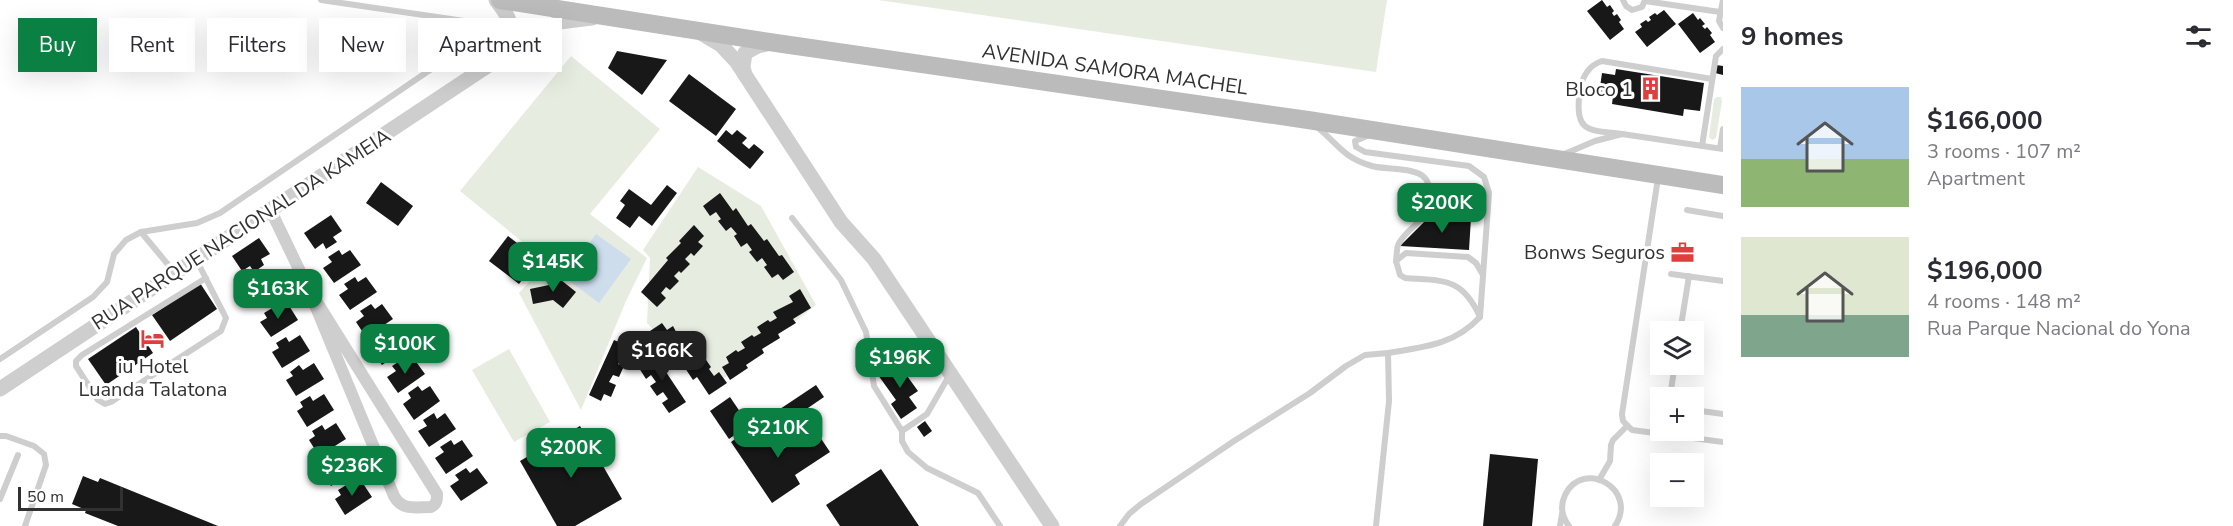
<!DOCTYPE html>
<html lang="en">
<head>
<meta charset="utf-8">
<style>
	body { margin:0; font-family:"Nunito Sans",sans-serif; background:#f7f7f7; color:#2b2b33; height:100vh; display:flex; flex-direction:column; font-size:22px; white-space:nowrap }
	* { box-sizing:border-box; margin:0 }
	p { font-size:20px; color:#7c7c81 }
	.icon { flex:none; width:33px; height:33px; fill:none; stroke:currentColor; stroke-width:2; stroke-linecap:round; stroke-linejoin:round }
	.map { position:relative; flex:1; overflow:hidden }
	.details { display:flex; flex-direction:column; background:#fff; width:510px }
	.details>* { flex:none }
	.banner { position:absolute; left:18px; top:18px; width:570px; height:54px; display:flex; gap:12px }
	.fabs { position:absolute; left:1650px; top:321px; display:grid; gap:12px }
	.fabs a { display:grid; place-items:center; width:54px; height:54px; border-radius:0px; background:#fff; box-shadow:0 6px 24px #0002; font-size:30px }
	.scale { position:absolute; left:18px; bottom:15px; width:105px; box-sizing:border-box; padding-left:6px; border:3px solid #313131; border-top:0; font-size:16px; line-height:21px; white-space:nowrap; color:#313131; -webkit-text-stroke:4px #fff; paint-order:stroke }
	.price { position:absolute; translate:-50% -51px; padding:0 14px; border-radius:12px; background:#0b8043; color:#fff; font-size:20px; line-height:39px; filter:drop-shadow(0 2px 3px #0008) }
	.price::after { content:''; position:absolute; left:50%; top:36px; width:18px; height:14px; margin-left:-9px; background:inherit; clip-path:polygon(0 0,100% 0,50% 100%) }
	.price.on { background:#222; color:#fff }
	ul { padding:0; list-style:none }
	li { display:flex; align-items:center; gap:18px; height:150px; padding:0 18px }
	li span { display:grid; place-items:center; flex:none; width:168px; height:120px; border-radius:0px; color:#555 }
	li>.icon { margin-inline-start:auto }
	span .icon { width:72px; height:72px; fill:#fffc; stroke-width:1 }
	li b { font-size:26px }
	h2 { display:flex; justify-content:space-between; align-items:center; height:72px; padding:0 18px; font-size:26px }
	.pill { padding:0 21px; border-radius:0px; background:#fff; box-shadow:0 6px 24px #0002; font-size:21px; line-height:54px }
	.pill.on { background:#0b8043; color:#fff }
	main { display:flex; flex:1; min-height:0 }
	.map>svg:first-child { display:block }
</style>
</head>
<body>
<main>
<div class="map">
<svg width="1723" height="526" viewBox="0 0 1723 526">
	<rect width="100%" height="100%" fill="#fff"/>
	<g fill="#e6ede0">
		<path d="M 878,0 L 1387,0 L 1376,72 Z"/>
		<path d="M 571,56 L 660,129 L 590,214 L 647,258 L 626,301 L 581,410 L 519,293 L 547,262 L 460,191 Z"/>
		<path d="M 1717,97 L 1721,97 L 1722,101 L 1716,138 L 1712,140 L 1709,137 L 1714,99 Z"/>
		<path d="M 698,167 L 761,206 L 816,305 L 710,389 L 647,323 L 650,258 L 643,250 Z"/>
		<path d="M 509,349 L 550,422 L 514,442 L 472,370 Z"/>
	</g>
	<path fill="#cdddec" d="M 596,234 L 631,259 L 599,303 L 564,277 Z"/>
	<g fill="#181818">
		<path d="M 1602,0 L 1607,7 L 1610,5 L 1614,11 L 1612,13 L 1614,16 L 1617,14 L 1621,20 L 1619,22 L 1624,29 L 1610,40 L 1587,11 Z"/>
		<path d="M 1664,10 L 1676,24 L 1647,47 L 1635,32 L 1642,27 L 1640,24 L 1646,20 L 1648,22 L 1651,20 L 1649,17 L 1655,13 L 1657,15 Z"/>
		<path d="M 1693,13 L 1698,20 L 1700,18 L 1705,24 L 1702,26 L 1705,29 L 1707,27 L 1712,33 L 1710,35 L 1715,42 L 1700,53 L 1678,24 Z"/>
		<path d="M 617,51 L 667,60 L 642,95 L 608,68 Z"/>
		<path d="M 1716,65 L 1723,66 L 1723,75 L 1715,73 Z"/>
		<path d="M 1616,69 L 1704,83 L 1700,111 L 1684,109 L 1683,116 L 1612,104 L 1613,96 L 1599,94 L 1602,73 L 1615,75 Z"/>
		<path d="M 689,74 L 736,109 L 716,136 L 669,101 Z"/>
		<path d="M 726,130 L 732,135 L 737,130 L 747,138 L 742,143 L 749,149 L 754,144 L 764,152 L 750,169 L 717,141 Z"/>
		<path d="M 381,182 L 413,206 L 398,226 L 366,203 Z"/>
		<path d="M 667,185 L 677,193 L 652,226 L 639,216 L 630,228 L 616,218 L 625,205 L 620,201 L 629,189 L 651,205 Z"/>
		<path d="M 720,193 L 733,211 L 736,208 L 748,226 L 751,224 L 764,241 L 767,239 L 779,256 L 782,255 L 794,272 L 783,280 L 778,274 L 772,278 L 764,267 L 767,265 L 762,258 L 757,262 L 749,252 L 752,250 L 747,243 L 741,247 L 734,236 L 737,234 L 731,227 L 726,231 L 718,221 L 721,219 L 716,212 L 710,216 L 703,206 Z"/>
		<path d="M 331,215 L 342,231 L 333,237 L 337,242 L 326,249 L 323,243 L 315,249 L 304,233 Z"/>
		<path d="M 1430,216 L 1471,218 L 1469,250 L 1400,246 Z"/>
		<path d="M 694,225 L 704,236 L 698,242 L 703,246 L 694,256 L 691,253 L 685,259 L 690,264 L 681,273 L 679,271 L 674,276 L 679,281 L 670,290 L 666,287 L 661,293 L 666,298 L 657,307 L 641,292 L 668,260 L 666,258 L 681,243 L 679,241 Z"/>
		<path d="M 508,236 L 538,259 L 519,284 L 489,261 Z"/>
		<path d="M 259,238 L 270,254 L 261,259 L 264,265 L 254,272 L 250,266 L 242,271 L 232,256 Z"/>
		<path d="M 339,250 L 342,255 L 350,250 L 361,265 L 334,283 L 323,268 L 332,262 L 328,257 Z"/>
		<path d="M 275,275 L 285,291 L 258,308 L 248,292 L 254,288 L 251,283 L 261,277 L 264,282 Z"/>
		<path d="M 556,276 L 576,292 L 563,308 L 553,300 L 533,304 L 530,289 L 549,285 Z"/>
		<path d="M 355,277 L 358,282 L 366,277 L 377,292 L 350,310 L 339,295 L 348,289 L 344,284 Z"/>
		<path d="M 200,283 L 217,309 L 170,341 L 152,315 Z"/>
		<path d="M 800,289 L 811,308 L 793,319 L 796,323 L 778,334 L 780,338 L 762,349 L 764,353 L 746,365 L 748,368 L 730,380 L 722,367 L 729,363 L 726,357 L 736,350 L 738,352 L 745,348 L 741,342 L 752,335 L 754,337 L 761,333 L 757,327 L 768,320 L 770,322 L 777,318 L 773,312 L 793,302 L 789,296 Z"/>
		<path d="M 288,304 L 298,320 L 271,337 L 260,322 L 267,318 L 264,313 L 274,307 L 277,311 Z"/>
		<path d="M 371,304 L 375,309 L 382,304 L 393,319 L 366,337 L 356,322 L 364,316 L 360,311 Z"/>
		<path d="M 662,323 L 667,330 L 673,326 L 683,345 L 688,341 L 696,352 L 693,353 L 698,361 L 704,357 L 711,367 L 709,369 L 714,376 L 719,372 L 727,383 L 709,395 L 697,377 L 693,380 L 681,362 L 678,364 L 666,346 L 662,349 L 650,331 Z"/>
		<path d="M 136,327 L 153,353 L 106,385 L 88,359 Z"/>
		<path d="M 386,331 L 390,337 L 398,331 L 408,347 L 382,365 L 371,350 L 380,344 L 376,339 Z"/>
		<path d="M 300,335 L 310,351 L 282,368 L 272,352 L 279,348 L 276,343 L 286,337 L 289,342 Z"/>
		<path d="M 614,340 L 633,348 L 628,359 L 622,357 L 618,364 L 624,366 L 619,377 L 613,375 L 609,382 L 616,385 L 611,397 L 604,394 L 601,401 L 589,395 Z"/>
		<path d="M 652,351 L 686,402 L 669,413 L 662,403 L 668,399 L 663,392 L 657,396 L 650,386 L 656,382 L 651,375 L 646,379 L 639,368 L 645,365 L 641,358 Z"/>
		<path d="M 403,359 L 406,364 L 414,359 L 425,374 L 398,393 L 387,377 L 396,371 L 392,366 Z"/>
		<path d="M 897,362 L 918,391 L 909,397 L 917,408 L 901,419 L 891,404 L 896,400 L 878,375 Z"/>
		<path d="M 314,363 L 324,379 L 296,396 L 286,380 L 293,376 L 290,372 L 299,365 L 303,370 Z"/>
		<path d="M 816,385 L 824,397 L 770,434 L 762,421 Z"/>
		<path d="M 418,386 L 422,391 L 430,386 L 440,401 L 414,420 L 403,404 L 411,398 L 408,393 Z"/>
		<path d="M 324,394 L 334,410 L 307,427 L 297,411 L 303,407 L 300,402 L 310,396 L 313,401 Z"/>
		<path d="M 730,397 L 749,425 L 729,439 L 710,411 Z"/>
		<path d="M 434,413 L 437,419 L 445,413 L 456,429 L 429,447 L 418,431 L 427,426 L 423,420 Z"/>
		<path d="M 925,421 L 932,431 L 924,437 L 917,427 Z"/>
		<path d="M 759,422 L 779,452 L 814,428 L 830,452 L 795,475 L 800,484 L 772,503 L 731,442 Z"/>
		<path d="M 336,423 L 346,439 L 319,456 L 309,440 L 315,436 L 312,431 L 322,425 L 325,430 Z"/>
		<path d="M 580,426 L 622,499 L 575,526 L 557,526 L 520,461 Z"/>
		<path d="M 451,440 L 454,445 L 462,440 L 473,456 L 446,474 L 435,458 L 444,452 L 440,447 Z"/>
		<path d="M 348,453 L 358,469 L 331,486 L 321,470 L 327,466 L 324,462 L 334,455 L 337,460 Z"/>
		<path d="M 1490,454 L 1538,459 L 1532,526 L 1483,526 Z"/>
		<path d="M 466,468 L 470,473 L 477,468 L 488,483 L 461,501 L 450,486 L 459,480 L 455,475 Z"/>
		<path d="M 881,469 L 919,526 L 840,526 L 826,505 Z"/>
		<path d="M 83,476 L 98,482 L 100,478 L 218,526 L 118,526 L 85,513 L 86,510 L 72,504 Z"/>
		<path d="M 362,482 L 372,497 L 345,515 L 335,499 L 341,495 L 338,490 L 348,484 L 351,489 Z"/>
	</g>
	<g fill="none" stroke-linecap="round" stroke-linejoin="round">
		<g stroke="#cecece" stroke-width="6">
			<path d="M 1623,0 L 1626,6 L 1632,10 L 1642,7 L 1645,0"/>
			<path d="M 1723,0 L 1719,21 L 1723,28"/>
			<path d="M 1645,1 L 1720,12"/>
			<path d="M 1317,127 C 1338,144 1343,158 1372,166 C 1386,170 1416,167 1425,178 C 1428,181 1429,186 1430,190 C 1434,219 1411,223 1399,243 C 1396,249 1397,255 1396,261"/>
			<path d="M 1622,134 C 1611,132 1593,133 1585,126 C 1574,117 1579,82 1587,72 C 1591,66 1596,63 1602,61 L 1712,79"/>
			<path d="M 1367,136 L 1355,141 L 1356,147 L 1365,152 L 1469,166 L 1484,177 L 1489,193 L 1480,317 C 1454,345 1424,347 1388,353"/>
			<path d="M 1702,146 L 1716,56 L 1723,49"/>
			<path d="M 1720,148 L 1723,129"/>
			<path d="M 1562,155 L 1595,141 L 1622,134 L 1723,149"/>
			<path d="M 1658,178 L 1622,414 L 1623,421 L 1632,430 L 1723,442"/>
			<path d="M 1687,210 L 1723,216"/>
			<path d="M 792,218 L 841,280 L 866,332 L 874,386 L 902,431 L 902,441 L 908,452 L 927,468 L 978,493 L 1000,526"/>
			<path d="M 141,232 L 175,273"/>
			<path d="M 196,259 L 226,318 L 221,331 L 111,402 L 105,404 L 98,400 L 76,366 L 76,361 L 82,355 L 206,278"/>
			<path d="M 1671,274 L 1723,281"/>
			<path d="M 1480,317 C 1462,277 1444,281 1405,278 L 1400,275 L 1396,261 L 1406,253 L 1468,257 L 1476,263 L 1483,275"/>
			<path d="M 1680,332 L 1689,276"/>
			<path d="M 0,359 L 93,297 L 107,282 L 114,254 L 126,240 L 141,232 L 197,223 L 220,213 L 427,72 L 488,34 L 488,28 L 478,23 L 321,0"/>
			<path d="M 1673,398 L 1671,390 L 1675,364"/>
			<path d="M 1694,410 L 1723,414"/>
			<path d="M 902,431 L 927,414 L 949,376"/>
			<path d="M 0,436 L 6,436 L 34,446 L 44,454 L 46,465 L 25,526"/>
			<path d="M 1599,480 L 1610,461 L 1611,445 L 1613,440 L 1627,426"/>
			<path d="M 0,499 L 18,455"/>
			<path d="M 1120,526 L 1129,514 L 1141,504 L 1234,441 L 1310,393 L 1346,366 L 1365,355 L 1388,353 L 1389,401 L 1376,526"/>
			<path d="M 1560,526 L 1562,514"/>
			<path d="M 1569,526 C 1562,517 1560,506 1565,495 C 1583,458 1639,489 1615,526"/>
		</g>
		<path stroke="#cecece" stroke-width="12" d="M 271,211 L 308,288 L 394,496 C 402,511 416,507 431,507 C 437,504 437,500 437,494 L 308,288"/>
		<g stroke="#cecece" stroke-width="15">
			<path d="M 701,33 L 721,45 L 736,61 L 841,222 L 874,259 L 1052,526"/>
			<path d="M 494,56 C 515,32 516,25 496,0"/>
			<path d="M 745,75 L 743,67 L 745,53 L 758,46 L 771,43"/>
			<path d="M 0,389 L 519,45 L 559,22 L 592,18"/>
		</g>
		<path stroke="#bbb" stroke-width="18" d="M 500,0 L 776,43 L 1308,120 L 1723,185"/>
	</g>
	<defs>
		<symbol id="building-bare" viewBox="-9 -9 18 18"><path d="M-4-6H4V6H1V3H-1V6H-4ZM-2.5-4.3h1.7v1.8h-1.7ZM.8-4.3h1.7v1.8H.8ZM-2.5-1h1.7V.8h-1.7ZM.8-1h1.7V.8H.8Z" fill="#e03e3c" stroke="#fff" stroke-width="2.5" paint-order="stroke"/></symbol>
		<symbol id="office-bare" viewBox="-9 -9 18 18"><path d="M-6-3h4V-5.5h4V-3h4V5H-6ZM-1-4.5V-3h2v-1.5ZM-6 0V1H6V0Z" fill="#e03e3c" stroke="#fff" stroke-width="2.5" paint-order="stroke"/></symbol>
		<symbol id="hotel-bare" viewBox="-9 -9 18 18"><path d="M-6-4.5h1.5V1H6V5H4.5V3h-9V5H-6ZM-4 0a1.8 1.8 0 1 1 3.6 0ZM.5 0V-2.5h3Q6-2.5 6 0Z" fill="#e03e3c" stroke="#fff" stroke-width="2.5" paint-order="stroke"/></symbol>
	</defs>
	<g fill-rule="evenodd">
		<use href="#building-bare" x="1634" y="72" width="33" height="33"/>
		<use href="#office-bare" x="1666" y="236" width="33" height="33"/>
		<use href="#hotel-bare" x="136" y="322" width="33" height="33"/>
	</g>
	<g text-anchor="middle" stroke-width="6" stroke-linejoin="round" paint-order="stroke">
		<g font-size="20" fill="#313131" stroke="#fff">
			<text transform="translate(1115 69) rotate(8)" y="7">AVENIDA SAMORA MACHEL</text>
			<text transform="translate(241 229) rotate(-33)" y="7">RUA PARQUE NACIONAL DA KAMEIA</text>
		</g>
		<g font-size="20" fill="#313131" stroke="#fff" text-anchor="end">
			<text x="1633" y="96">Bloco 1</text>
			<text x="1665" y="259">Bonws Seguros</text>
			<text x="153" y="373" text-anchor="middle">iu Hotel<tspan x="153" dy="23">Luanda Talatona</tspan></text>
		</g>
	</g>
</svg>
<div class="fabs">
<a><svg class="icon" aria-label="layers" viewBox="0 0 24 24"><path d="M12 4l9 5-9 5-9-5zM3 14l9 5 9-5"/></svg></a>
<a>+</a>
<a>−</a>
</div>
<div class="scale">50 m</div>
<b class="price" style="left:1442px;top:234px">$200K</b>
<b class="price" style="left:553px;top:293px">$145K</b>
<b class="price" style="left:278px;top:320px">$163K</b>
<b class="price" style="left:405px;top:375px">$100K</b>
<b class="price on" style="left:662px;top:382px">$166K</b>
<b class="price" style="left:900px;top:389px">$196K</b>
<b class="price" style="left:778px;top:459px">$210K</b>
<b class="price" style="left:571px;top:479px">$200K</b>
<b class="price" style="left:352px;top:497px">$236K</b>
<div class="banner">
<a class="pill on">Buy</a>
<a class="pill">Rent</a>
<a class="pill">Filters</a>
<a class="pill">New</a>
<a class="pill">Apartment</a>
</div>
</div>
<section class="details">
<h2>9 homes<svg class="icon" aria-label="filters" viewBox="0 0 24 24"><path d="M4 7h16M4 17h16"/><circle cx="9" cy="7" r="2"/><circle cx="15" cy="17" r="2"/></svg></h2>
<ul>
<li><span style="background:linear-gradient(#a9c7e8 60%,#8fb573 0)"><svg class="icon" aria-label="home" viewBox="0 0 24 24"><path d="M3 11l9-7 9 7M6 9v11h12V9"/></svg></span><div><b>$166,000</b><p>3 rooms · 107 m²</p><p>Apartment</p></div></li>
<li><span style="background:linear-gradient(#dfe7d0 65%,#7fa58c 0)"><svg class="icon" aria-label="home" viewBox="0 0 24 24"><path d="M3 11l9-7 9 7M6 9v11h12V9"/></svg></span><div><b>$196,000</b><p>4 rooms · 148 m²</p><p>Rua Parque Nacional do Yona</p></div></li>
</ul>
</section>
</main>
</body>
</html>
